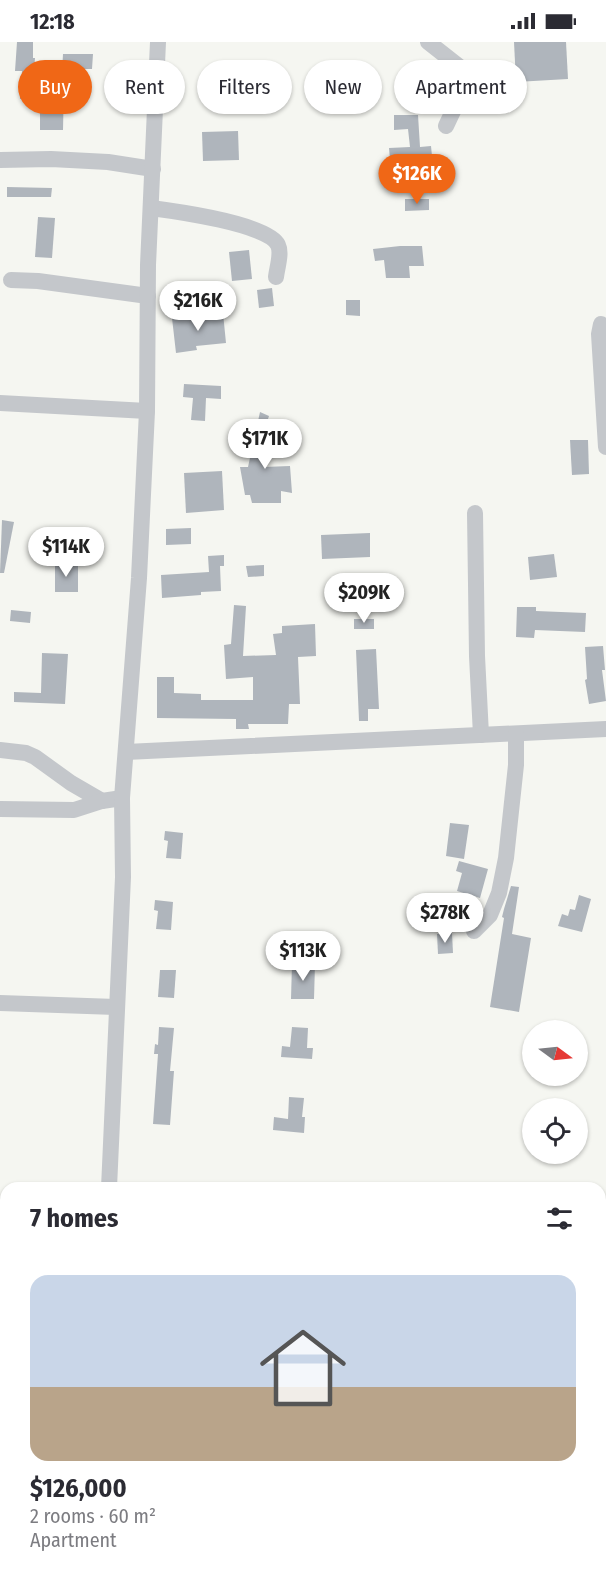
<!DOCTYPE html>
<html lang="en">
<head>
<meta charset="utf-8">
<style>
	body { margin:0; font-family:"Fira Sans Condensed",sans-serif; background:#f7f7f7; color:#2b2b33; height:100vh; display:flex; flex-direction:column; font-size:22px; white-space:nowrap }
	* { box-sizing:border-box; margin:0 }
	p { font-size:20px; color:#7c7c81 }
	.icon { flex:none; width:33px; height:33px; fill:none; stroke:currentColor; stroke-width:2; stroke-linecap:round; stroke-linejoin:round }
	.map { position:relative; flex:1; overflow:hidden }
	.side { position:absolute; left:0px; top:1140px; width:606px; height:402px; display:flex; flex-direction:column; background:#fff; border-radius:18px 18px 0 0; box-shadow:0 2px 4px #0004 }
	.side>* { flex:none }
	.top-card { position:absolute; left:18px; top:18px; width:570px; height:54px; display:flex; gap:12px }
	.needle { width:39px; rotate:105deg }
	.tools { position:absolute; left:522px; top:978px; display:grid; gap:12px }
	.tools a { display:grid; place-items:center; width:66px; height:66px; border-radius:50%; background:#fff; box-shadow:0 2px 4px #0004; font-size:30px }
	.price { position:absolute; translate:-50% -51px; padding:0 14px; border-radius:21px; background:#fff; color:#222; font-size:20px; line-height:39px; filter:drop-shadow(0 2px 3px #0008) }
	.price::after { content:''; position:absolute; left:50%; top:36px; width:18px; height:14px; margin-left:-9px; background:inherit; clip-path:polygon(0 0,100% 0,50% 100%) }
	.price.on { background:#f06716; color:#fff }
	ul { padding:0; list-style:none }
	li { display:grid; align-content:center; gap:12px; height:318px; padding:0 30px }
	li+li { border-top:2px solid #e1e1e2 }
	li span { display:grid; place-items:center; height:186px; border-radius:18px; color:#555 }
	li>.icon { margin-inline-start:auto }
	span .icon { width:108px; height:108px; fill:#fffc; stroke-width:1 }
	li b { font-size:26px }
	h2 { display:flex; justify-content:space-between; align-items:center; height:72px; padding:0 30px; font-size:26px }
	.chip { padding:0 21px; border-radius:27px; background:#fff; box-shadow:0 2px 4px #0004; font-size:21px; line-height:54px }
	.chip.on { background:#f06716; color:#fff }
	.status { display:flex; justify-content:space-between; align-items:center; height:42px; padding:0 30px; background:#fff; direction:ltr }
	.status svg { height:16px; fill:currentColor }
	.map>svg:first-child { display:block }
</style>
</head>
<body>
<div class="status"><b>12:18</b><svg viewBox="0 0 49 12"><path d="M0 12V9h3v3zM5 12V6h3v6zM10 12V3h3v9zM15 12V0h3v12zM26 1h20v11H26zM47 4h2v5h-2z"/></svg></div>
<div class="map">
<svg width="606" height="1542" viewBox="0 0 606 1542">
	<rect width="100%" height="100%" fill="#f5f6f1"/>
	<g fill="#afb5bc">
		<path d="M 17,0 L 33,0 L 33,16 L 35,16 L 34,29 L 62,30 L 63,12 L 93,12 L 92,27 L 80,27 L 80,41 L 64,41 L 63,88 L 40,88 L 40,58 L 20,57 L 22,29 L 15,29 Z"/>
		<path d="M 514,0 L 566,0 L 568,37 L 516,40 Z"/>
		<path d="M 394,73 L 418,73 L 420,105 L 431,104 L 432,114 L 438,113 L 439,126 L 428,127 L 428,140 L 392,142 L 389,106 L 410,105 L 408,87 L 394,88 Z"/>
		<path d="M 238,89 L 239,118 L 203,119 L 202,90 Z"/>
		<path d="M 7,145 L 52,146 L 51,155 L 7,155 Z"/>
		<path d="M 405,157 L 429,157 L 429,168 L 405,169 Z"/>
		<path d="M 38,175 L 55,176 L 52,216 L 35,215 Z"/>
		<path d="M 400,204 L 422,204 L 424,224 L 409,224 L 410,236 L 386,236 L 384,218 L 375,219 L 373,207 Z"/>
		<path d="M 249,208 L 252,237 L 232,239 L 229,210 Z"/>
		<path d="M 272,246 L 274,264 L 259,266 L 257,248 Z"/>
		<path d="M 346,258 L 360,258 L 360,274 L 346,273 Z"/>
		<path d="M 223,271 L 226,301 L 196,304 L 197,308 L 176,311 L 172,276 Z"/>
		<path d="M 184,342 L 221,344 L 221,357 L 206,356 L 205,379 L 191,378 L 193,356 L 183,355 Z"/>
		<path d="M 260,370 L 269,374 L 265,386 L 272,387 L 264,425 L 290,424 L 292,451 L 281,449 L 281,461 L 252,461 L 250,453 L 245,453 L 240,425 L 248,425 Z"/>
		<path d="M 570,398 L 588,398 L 589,432 L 572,433 Z"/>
		<path d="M 222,429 L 224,468 L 186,471 L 184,431 Z"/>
		<path d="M 2,478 L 14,480 L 4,531 L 0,531 Z"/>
		<path d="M 191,486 L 191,502 L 166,503 L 166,487 Z"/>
		<path d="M 370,491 L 370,515 L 322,517 L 321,493 Z"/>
		<path d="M 554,512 L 557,535 L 530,538 L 528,515 Z"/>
		<path d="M 224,513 L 224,524 L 220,524 L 221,549 L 201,550 L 201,553 L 162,556 L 161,533 L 209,530 L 208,514 Z"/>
		<rect x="55" y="522" width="23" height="28"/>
		<path d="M 264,523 L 264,534 L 248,535 L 246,524 Z"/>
		<path d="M 234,563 L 246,564 L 243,614 L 276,613 L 273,592 L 282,591 L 282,584 L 315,582 L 316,614 L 298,615 L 300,662 L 289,662 L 288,682 L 248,682 L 249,687 L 236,687 L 236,677 L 157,676 L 157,635 L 174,635 L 174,651 L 201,652 L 201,658 L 253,658 L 253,635 L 226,637 L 224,603 L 231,602 Z"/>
		<path d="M 517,565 L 536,565 L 536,569 L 586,571 L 585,590 L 535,588 L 534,596 L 516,595 Z"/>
		<path d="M 11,568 L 31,570 L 30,581 L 10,579 Z"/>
		<rect x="354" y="577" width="20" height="10"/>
		<path d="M 603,604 L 605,628 L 602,628 L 606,659 L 589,662 L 585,638 L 587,637 L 585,605 Z"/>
		<path d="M 376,607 L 379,667 L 368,667 L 368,679 L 359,679 L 356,608 Z"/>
		<path d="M 42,611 L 68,612 L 65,662 L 14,660 L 14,650 L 41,651 Z"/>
		<path d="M 450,781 L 469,783 L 464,817 L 446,814 Z"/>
		<path d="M 165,789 L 183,791 L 181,817 L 166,816 L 168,799 L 164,798 Z"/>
		<path d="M 459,819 L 488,827 L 480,856 L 457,849 L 462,831 L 456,829 Z"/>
		<path d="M 511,844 L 519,845 L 512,892 L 531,896 L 519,970 L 490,965 L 504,876 L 502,875 L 504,867 Z"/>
		<path d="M 579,853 L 591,857 L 582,890 L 558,884 L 562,872 L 568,874 L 570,867 L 575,868 Z"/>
		<path d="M 155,858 L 173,860 L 171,888 L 156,887 L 158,869 L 154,868 Z"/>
		<path d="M 452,891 L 453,911 L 438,912 L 437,892 Z"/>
		<path d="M 292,922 L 315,922 L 314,957 L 291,957 Z"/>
		<path d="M 160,928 L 176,928 L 174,956 L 158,955 Z"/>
		<path d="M 159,985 L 174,986 L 170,1029 L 174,1029 L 170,1083 L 153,1082 L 158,1012 L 154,1012 L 155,1002 L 158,1003 Z"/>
		<path d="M 292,985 L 308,986 L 307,1006 L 313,1006 L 312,1017 L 281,1015 L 282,1004 L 290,1005 Z"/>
		<path d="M 289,1055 L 304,1056 L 302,1075 L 305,1075 L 304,1091 L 273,1088 L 274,1075 L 288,1077 Z"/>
	</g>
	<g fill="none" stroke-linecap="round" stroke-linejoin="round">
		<g stroke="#c4c7cb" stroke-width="16">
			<path d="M 428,0 L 470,33 L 446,84"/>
			<path d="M 0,118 L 51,117 L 108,120 L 153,127"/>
			<path d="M 151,166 C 174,169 269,182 278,203 C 282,211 277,226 276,235"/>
			<path d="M 11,238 L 38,239 L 148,254"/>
			<path d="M 601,282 L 599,292 L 606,405"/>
			<path d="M 0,361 L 147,369"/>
			<path d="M 475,471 L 477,614 L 481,693"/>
			<path d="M 0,708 L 26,711 L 35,715 L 71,741 L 102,759"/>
			<path d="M 126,710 L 606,687"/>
			<path d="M 0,767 L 74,768 L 102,759 L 122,756"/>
			<path d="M 474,889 L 490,873 L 499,851 L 506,816 L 516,723 L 516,692"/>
			<path d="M 0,961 L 116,965"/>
			<path d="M 109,1146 L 123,835 L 122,756 L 139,536 L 147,369 L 148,223 L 158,0"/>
			<path d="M 0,1374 L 6,1374"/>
			<path d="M 533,1536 L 533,1542"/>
			<path d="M 99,1542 L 99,1536"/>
		</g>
	</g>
</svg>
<div class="tools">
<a><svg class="needle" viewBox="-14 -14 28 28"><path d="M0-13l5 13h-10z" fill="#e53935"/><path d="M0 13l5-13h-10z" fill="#7c7c81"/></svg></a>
<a><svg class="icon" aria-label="locate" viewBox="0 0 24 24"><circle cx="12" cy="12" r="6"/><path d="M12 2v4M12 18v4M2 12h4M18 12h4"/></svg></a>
</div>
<b class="price on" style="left:417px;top:163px">$126K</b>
<b class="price" style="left:198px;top:290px">$216K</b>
<b class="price" style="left:265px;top:428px">$171K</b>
<b class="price" style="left:66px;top:536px">$114K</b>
<b class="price" style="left:364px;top:582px">$209K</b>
<b class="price" style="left:445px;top:902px">$278K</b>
<b class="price" style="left:303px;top:940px">$113K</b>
<div class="top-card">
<a class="chip on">Buy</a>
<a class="chip">Rent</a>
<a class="chip">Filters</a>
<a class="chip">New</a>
<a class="chip">Apartment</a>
</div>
<section class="side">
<h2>7 homes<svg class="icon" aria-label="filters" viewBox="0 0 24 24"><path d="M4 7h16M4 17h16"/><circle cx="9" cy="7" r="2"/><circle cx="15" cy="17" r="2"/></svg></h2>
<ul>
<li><span style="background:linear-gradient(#c9d6e8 60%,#b9a48a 0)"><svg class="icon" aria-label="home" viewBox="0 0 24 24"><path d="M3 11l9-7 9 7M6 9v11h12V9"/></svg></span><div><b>$126,000</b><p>2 rooms · 60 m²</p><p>Apartment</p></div></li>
</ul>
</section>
</div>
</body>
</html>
